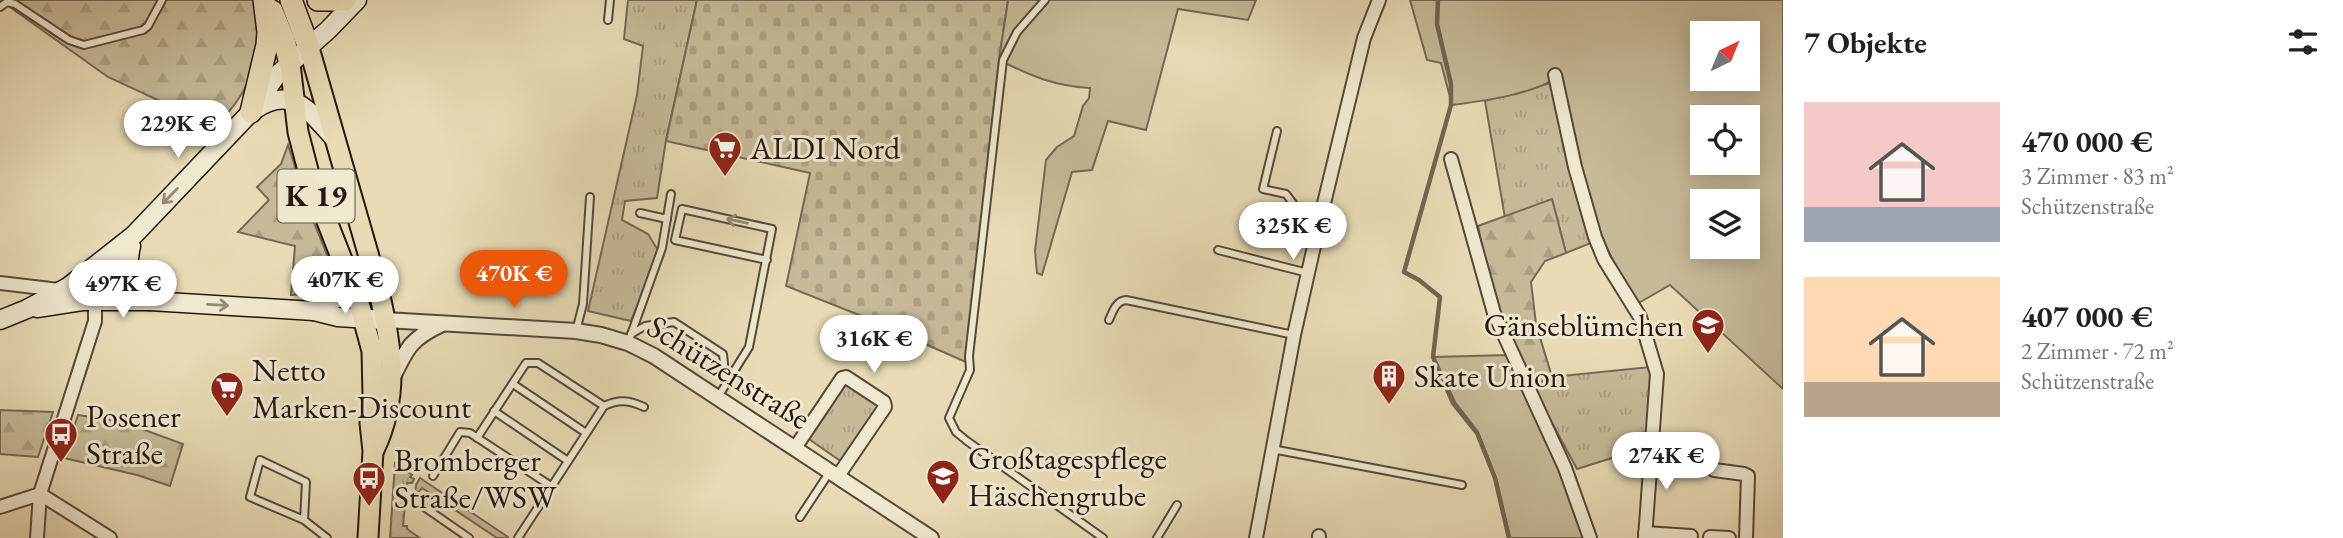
<!DOCTYPE html>
<html lang="de">
<head>
<meta charset="utf-8">
<style>
	body { margin:0; font-family:"EB Garamond",serif; background:#f2f2f2; color:#202124; height:100vh; display:flex; flex-direction:column; font-size:26px; white-space:nowrap }
	* { box-sizing:border-box; margin:0 }
	p { font-size:23px; color:#757577 }
	.icon { flex:none; width:38px; height:38px; fill:none; stroke:currentColor; stroke-width:2; stroke-linecap:round; stroke-linejoin:round }
	.map { position:relative; flex:1; overflow:hidden }
	.side { display:flex; flex-direction:column; background:#fff; width:560px }
	.side>* { flex:none }
	.needle { width:46px; rotate:43deg }
	.fabs { position:absolute; left:1690px; top:21px; display:grid; gap:14px }
	.fabs a { display:grid; place-items:center; width:70px; height:70px; border-radius:0px; background:#fff; box-shadow:0 4px 18px #0003; font-size:35px }
	.price { position:absolute; translate:-50% -60px; padding:0 16px; border-radius:24px; background:#fff; color:#222; font-size:23px; line-height:46px; filter:drop-shadow(0 2px 4px #0008) }
	.price::after { content:''; position:absolute; left:50%; top:42px; width:21px; height:16px; margin-left:-10px; background:inherit; clip-path:polygon(0 0,100% 0,50% 100%) }
	.price.on { background:#ea580c; color:#fff }
	ul { padding:0; list-style:none }
	li { display:flex; align-items:center; gap:21px; height:175px; padding:0 21px }
	li span { display:grid; place-items:center; flex:none; width:196px; height:140px; border-radius:0px; color:#555 }
	li>.icon { margin-inline-start:auto }
	span .icon { width:84px; height:84px; fill:#fffc; stroke-width:1 }
	li b { font-size:30px }
	h2 { display:flex; justify-content:space-between; align-items:center; height:84px; padding:0 21px; font-size:30px }
	main { display:flex; flex:1; min-height:0 }
	.map>svg:first-child { display:block }
</style>
</head>
<body>
<main>
<div class="map">
<svg width="1783" height="538" viewBox="0 0 1783 538">
	<defs>
		<pattern id="grass-tufts" width="24" height="20" patternUnits="userSpaceOnUse" patternTransform="scale(1.75)"><rect width="24" height="20" fill="#c7ba99"/><path d="M3 7l-1-3M5 7V3M7 7l1-3M15 17l-1-3M17 17v-4M19 17l1-3" fill="none" stroke="#ab9f83"/></pattern>
		<pattern id="forest-firs" width="22" height="20" patternUnits="userSpaceOnUse" patternTransform="scale(1.75)"><rect width="22" height="20" fill="#c7ba99"/><path d="M5 1l3.5 6h-7zM16 11l3.5 6h-7z" fill="#ab9f83"/></pattern>
		<pattern id="cemetery-stones" width="16" height="16" patternUnits="userSpaceOnUse" patternTransform="scale(1.75)"><rect width="16" height="16" fill="#c7ba99"/><path d="M2 7V4a2 2 0 0 1 4 0v3zM10 15v-3a2 2 0 0 1 4 0v3z" fill="#ab9f83"/></pattern>
	</defs>
	<rect width="100%" height="100%" fill="#e8dbb5"/>
	<filter id="stains"><feTurbulence type="fractalNoise" baseFrequency=".00286" numOctaves="4"/><feColorMatrix values="0 0 0 0 .2 0 0 0 0 .09 0 0 0 0 .02 0 0 0 .5 -.17"/></filter>
	<radialGradient id="worn" r=".72"><stop offset=".6" stop-color="#630" stop-opacity="0"/><stop offset="1" stop-color="#630" stop-opacity=".3"/></radialGradient>
	<g fill="url(#grass-tufts)" stroke="#766856" stroke-width="2">
		<path d="M 628,0 L 697,0 L 666,140 L 657,198 L 625,201 L 622,220 L 648,234 L 659,252 L 631,321 L 588,311 L 637,95 L 643,46 L 624,39 Z"/>
		<path d="M 1550,83 L 1591,243 L 1566,253 L 1552,200 L 1505,218 L 1485,101 Z"/>
		<path d="M 1650,367 L 1653,392 L 1650,446 L 1577,469 L 1532,386 L 1552,377 Z"/>
		<path d="M 845,382 L 879,406 L 842,462 L 806,437 Z"/>
		<path d="M 395,463 L 412,475 L 410,477 L 414,479 L 412,483 L 407,483 L 403,526 L 407,526 L 407,529 L 420,538 L 390,538 Z"/>
		<path d="M 420,478 L 508,537 L 508,538 L 497,538 L 422,488 L 415,496 L 416,485 Z"/>
	</g>
	<g fill="url(#forest-firs)" stroke="#766856" stroke-width="2">
		<path d="M 0,0 L 254,0 C 265,28 255,77 237,101 C 228,115 214,126 202,138 L 173,107 L 108,77 Z"/>
		<path d="M 288,145 L 312,218 L 337,279 L 336,282 C 321,292 309,294 291,295 L 295,246 L 238,232 L 269,200 L 257,187 L 281,164 Z"/>
		<path d="M 1552,199 L 1566,253 L 1545,261 L 1531,282 L 1536,324 L 1552,377 L 1532,386 L 1500,316 L 1488,275 L 1478,226 Z"/>
		<path d="M 0,410 L 53,412 L 38,457 L 0,454 Z"/>
		<path d="M 78,415 L 123,422 L 183,444 L 170,486 L 137,475 L 64,458 Z"/>
	</g>
	<path fill="url(#cemetery-stones)" stroke="#766856" stroke-width="2" d="M 697,0 L 1008,0 L 999,60 L 966,362 L 859,315 L 786,286 L 810,173 L 666,141 Z"/>
	<g fill="#c7ba99" stroke="#766856" stroke-width="2" fill-rule="evenodd">
		<path d="M 1008,0 L 1256,0 L 1248,20 L 1178,9 L 1146,130 L 1108,121 L 1092,170 L 1072,172 L 1042,275 L 1037,273 L 1035,251 L 1046,160 L 1057,147 L 1074,136 L 1083,106 L 1089,98 L 1090,88 C 1054,86 1031,76 999,60 Z"/>
		<path d="M 1410,0 L 1783,0 L 1783,389 L 1670,285 L 1637,304 C 1624,282 1612,260 1602,237 C 1582,186 1573,129 1560,75 C 1537,94 1483,101 1452,105 L 1441,63 L 1427,60 ZM 1703,33 L 1748,33 L 1748,79 L 1703,79 ZM 1703,117 L 1748,117 L 1748,163 L 1703,163 ZM 1703,201 L 1748,201 L 1748,247 L 1703,247 Z"/>
		<path d="M 1509,355 L 1576,502 L 1585,538 L 1510,538 L 1496,478 L 1478,432 L 1455,402 L 1434,357 Z"/>
	</g>
	<g fill="none" stroke-linecap="round" stroke-linejoin="round">
		<path stroke="#726453" stroke-width="4.5" d="M 1438,0 L 1437,24 L 1451,84 L 1451,105 L 1404,272 L 1419,280 L 1440,297 L 1433,357 L 1453,403 L 1477,433 L 1495,478 L 1509,538"/>
		<defs>
			<g id="service">
				<path d="M 1045,0 L 1017,32 L 1003,60 L 969,356 L 970,370 L 949,418 L 956,432 L 967,441 L 1103,538"/>
				<path d="M 0,7 L 7,2 L 15,4 L 69,40 L 84,45 L 143,30 L 148,26 L 162,0"/>
				<path d="M 608,20 L 610,0"/>
				<path d="M 1277,131 L 1263,189 L 1286,194 L 1298,210 L 1319,224"/>
				<path d="M 640,213 L 667,219"/>
				<path d="M 1218,250 L 1308,273"/>
				<path d="M 1109,320 C 1113,311 1116,301 1126,300 L 1294,335"/>
				<path d="M 576,331 L 583,304 L 590,197"/>
				<path d="M 631,334 L 645,326 L 674,322 L 723,354 L 726,384"/>
				<path d="M 628,343 L 662,248 L 671,194"/>
				<path d="M 513,384 L 586,433"/>
				<path d="M 718,397 L 749,347 L 772,229 L 682,209 L 675,240 L 767,260"/>
				<path d="M 494,411 L 568,461"/>
				<path d="M 477,438 L 526,363 L 538,363 L 604,406"/>
				<path d="M 1272,449 L 1462,485"/>
				<path d="M 433,476 L 460,432 L 470,433 L 551,486"/>
				<path d="M 417,502 L 469,538"/>
				<path d="M 800,517 L 829,473"/>
				<path d="M 304,520 L 306,482 L 260,460 L 250,497 L 304,520 L 327,538"/>
				<path d="M 518,538 L 604,406 C 619,399 629,400 644,407"/>
				<path d="M 1157,538 L 1177,505"/>
			</g>
			<g id="minor">
				<path d="M 1555,75 L 1575,167 L 1595,237 L 1604,259 L 1640,317 L 1657,374 L 1645,538"/>
				<path d="M 1451,159 L 1494,313 L 1565,468 L 1590,538"/>
				<path d="M 0,283 L 59,290"/>
				<path d="M 795,448 L 842,378 L 846,377 L 884,402 L 885,407 L 838,476"/>
				<path d="M 1651,467 L 1694,468"/>
				<path d="M 1714,470 L 1744,474 L 1748,476 L 1746,538"/>
				<path d="M 40,494 L 110,538"/>
				<path d="M 0,507 L 40,494"/>
				<path d="M 1645,533 L 1691,536"/>
				<path d="M 1319,536 L 1319,538"/>
				<path d="M 1710,537 L 1729,538"/>
				<path d="M 37,538 L 40,494 L 95,321 L 95,301"/>
				<path d="M 1256,538 L 1294,335 L 1319,224 L 1364,38 L 1379,0"/>
			</g>
			<g id="tertiary">
				<path d="M 385,320 L 576,331 L 601,335 L 628,343 L 654,356 L 931,538"/>
				<path d="M 392,379 C 407,348 410,339 442,324"/>
			</g>
			<g id="secondary">
				<path d="M 254,110 C 292,84 309,111 334,138"/>
				<path d="M 131,246 C 125,273 131,282 150,301"/>
				<path d="M 95,301 L 127,246"/>
				<path d="M 37,308 L 82,301 L 150,301 L 314,311 L 338,317 L 385,320"/>
				<path d="M 314,311 C 339,298 353,288 371,267"/>
				<path d="M 0,320 L 27,309 L 68,287 L 134,235 L 251,112 L 276,76 L 328,30 L 357,0"/>
			</g>
			<g id="primary">
				<path d="M 309,48 L 378,288 C 392,345 400,396 374,450"/>
				<path d="M 290,64 L 298,132 L 310,178 L 359,303 L 372,351 L 373,395 L 370,423 L 373,451 L 368,538"/>
			</g>
			<g id="motorway">
				<path d="M 291,0 L 309,48"/>
				<path d="M 318,0 L 345,0"/>
				<path d="M 272,11 L 284,40 L 290,64"/>
				<path d="M 251,112 L 267,45 L 268,32 L 264,0"/>
			</g>
		</defs>
		<use href="#service" stroke="#56483c" stroke-width="10"/>
		<use href="#minor" stroke="#56483c" stroke-width="16"/>
		<use href="#tertiary" stroke="#56483c" stroke-width="18"/>
		<use href="#secondary" stroke="#251713" stroke-width="21"/>
		<use href="#primary" stroke="#251713" stroke-width="23"/>
		<use href="#motorway" stroke="#251713" stroke-width="24"/>
		<use href="#service" stroke="#f0e8cf" stroke-width="6"/>
		<use href="#minor" stroke="#f0e8cf" stroke-width="12"/>
		<use href="#tertiary" stroke="#f0e8cf" stroke-width="14"/>
		<use href="#secondary" stroke="#f0e8cf" stroke-width="18"/>
		<use href="#primary" stroke="#e8dbb5" stroke-width="19"/>
		<use href="#motorway" stroke="#e8dbb5" stroke-width="21"/>
	</g>
	<defs><path id="oneway-shaft" d="M-6 0H5M1.5-3L5.5 0L1.5 3" fill="none" stroke-width="1.6" stroke-linecap="round" stroke-linejoin="round" transform="scale(1.75)"/></defs>
	<g stroke="#958a7a">
		<use href="#oneway-shaft" transform="translate(170 196) rotate(135)"/>
		<use href="#oneway-shaft" transform="translate(737 221) rotate(-168)"/>
		<use href="#oneway-shaft" transform="translate(218 305) rotate(3)"/>
	</g>
	<defs>
		<symbol id="supermarket-pin" viewBox="-11 -11 22 30"><path d="M0 17L-7.5 6A9.5 9.5 0 1 1 7.5 6Z" fill="#8f2418" stroke="#f0e8cf"/><path d="M-6-5.5h2.5l.6 2H6L4.5 2H-2.5L-4.4-4H-6ZM-1.5 3.2a1.3 1.3 0 1 0 .1 0ZM3 3.2a1.3 1.3 0 1 0 .1 0Z" fill="#fff"/></symbol>
		<symbol id="school-pin" viewBox="-11 -11 22 30"><path d="M0 17L-7.5 6A9.5 9.5 0 1 1 7.5 6Z" fill="#8f2418" stroke="#f0e8cf"/><path d="M0-5L7-2L0 1L-7-2ZM-4 1L0 2.5L4 1V4Q0 6-4 4Z" fill="#fff"/></symbol>
		<symbol id="building-pin" viewBox="-11 -11 22 30"><path d="M0 17L-7.5 6A9.5 9.5 0 1 1 7.5 6Z" fill="#8f2418" stroke="#f0e8cf"/><path d="M-4-6H4V6H1V3H-1V6H-4ZM-2.5-4.3h1.7v1.8h-1.7ZM.8-4.3h1.7v1.8H.8ZM-2.5-1h1.7V.8h-1.7ZM.8-1h1.7V.8H.8Z" fill="#fff"/></symbol>
		<symbol id="bus-pin" viewBox="-11 -11 22 30"><path d="M0 17L-7.5 6A9.5 9.5 0 1 1 7.5 6Z" fill="#8f2418" stroke="#f0e8cf"/><path d="M-5-6H5V4H4V6H2V4H-2V6H-4V4H-5ZM-3.5-4V0h7V-4ZM-3.5 1.2v1.5H-2V1.2ZM2 1.2v1.5H3.5V1.2Z" fill="#fff"/></symbol>
	</defs>
	<g fill-rule="evenodd">
		<use href="#supermarket-pin" x="706" y="129" width="38" height="52"/>
		<use href="#school-pin" x="1689" y="306" width="38" height="52"/>
		<use href="#building-pin" x="1370" y="357" width="38" height="52"/>
		<use href="#supermarket-pin" x="208" y="369" width="38" height="52"/>
		<use href="#bus-pin" x="42" y="415" width="38" height="52"/>
		<use href="#school-pin" x="924" y="457" width="38" height="52"/>
		<use href="#bus-pin" x="350" y="459" width="38" height="52"/>
	</g>
	<g text-anchor="middle" stroke-width="6" stroke-linejoin="round" paint-order="stroke">
		<rect fill="#f0e8cf" stroke="#62564b" stroke-width="2" x="277.5" y="169.5" width="77" height="53" rx="5"/>
		<g font-size="30" font-weight="bold" fill="#251713">
			<text x="316" y="206">K 19</text>
		</g>
		<g font-size="32" fill="#251713" stroke="#f0e8cf" text-anchor="start">
			<text x="750" y="159">ALDI Nord</text>
			<text x="1684" y="336" text-anchor="end">Gänseblümchen</text>
			<text x="252" y="381">Netto<tspan x="252" dy="37">Marken-Discount</tspan></text>
			<text x="1414" y="387">Skate Union</text>
			<text x="86" y="427">Posener<tspan x="86" dy="37">Straße</tspan></text>
			<text x="968" y="469">Großtagespflege<tspan x="968" dy="37">Häschengrube</tspan></text>
			<text x="394" y="471">Bromberger<tspan x="394" dy="37">Straße/WSW</tspan></text>
		</g>
		<g font-size="32" fill="#251713" stroke="#f0e8cf">
			<text transform="translate(729 372) rotate(32)" y="11">Schützenstraße</text>
		</g>
	</g>
	<rect width="100%" height="100%" filter="url(#stains)"/>
	<rect width="100%" height="100%" fill="url(#worn)"/>
</svg>
<div class="fabs">
<a><svg class="needle" viewBox="-14 -14 28 28"><path d="M0-13l5 13h-10z" fill="#e53935"/><path d="M0 13l5-13h-10z" fill="#757577"/></svg></a>
<a><svg class="icon" aria-label="locate" viewBox="0 0 24 24"><circle cx="12" cy="12" r="6"/><path d="M12 2v4M12 18v4M2 12h4M18 12h4"/></svg></a>
<a><svg class="icon" aria-label="layers" viewBox="0 0 24 24"><path d="M12 4l9 5-9 5-9-5zM3 14l9 5 9-5"/></svg></a>
</div>
<b class="price" style="left:178px;top:160px">229K €</b>
<b class="price" style="left:1293px;top:262px">325K €</b>
<b class="price on" style="left:514px;top:310px">470K €</b>
<b class="price" style="left:345px;top:316px">407K €</b>
<b class="price" style="left:123px;top:320px">497K €</b>
<b class="price" style="left:874px;top:375px">316K €</b>
<b class="price" style="left:1666px;top:492px">274K €</b>
</div>
<section class="side">
<h2>7 Objekte<svg class="icon" aria-label="filters" viewBox="0 0 24 24"><path d="M4 7h16M4 17h16"/><circle cx="9" cy="7" r="2"/><circle cx="15" cy="17" r="2"/></svg></h2>
<ul>
<li><span style="background:linear-gradient(#f6c9c9 75%,#9aa5b1 0)"><svg class="icon" aria-label="home" viewBox="0 0 24 24"><path d="M3 11l9-7 9 7M6 9v11h12V9"/></svg></span><div><b>470 000 €</b><p>3 Zimmer · 83 m²</p><p>Schützenstraße</p></div></li>
<li><span style="background:linear-gradient(#ffd9b3 75%,#b9a48a 0)"><svg class="icon" aria-label="home" viewBox="0 0 24 24"><path d="M3 11l9-7 9 7M6 9v11h12V9"/></svg></span><div><b>407 000 €</b><p>2 Zimmer · 72 m²</p><p>Schützenstraße</p></div></li>
</ul>
</section>
</main>
</body>
</html>
